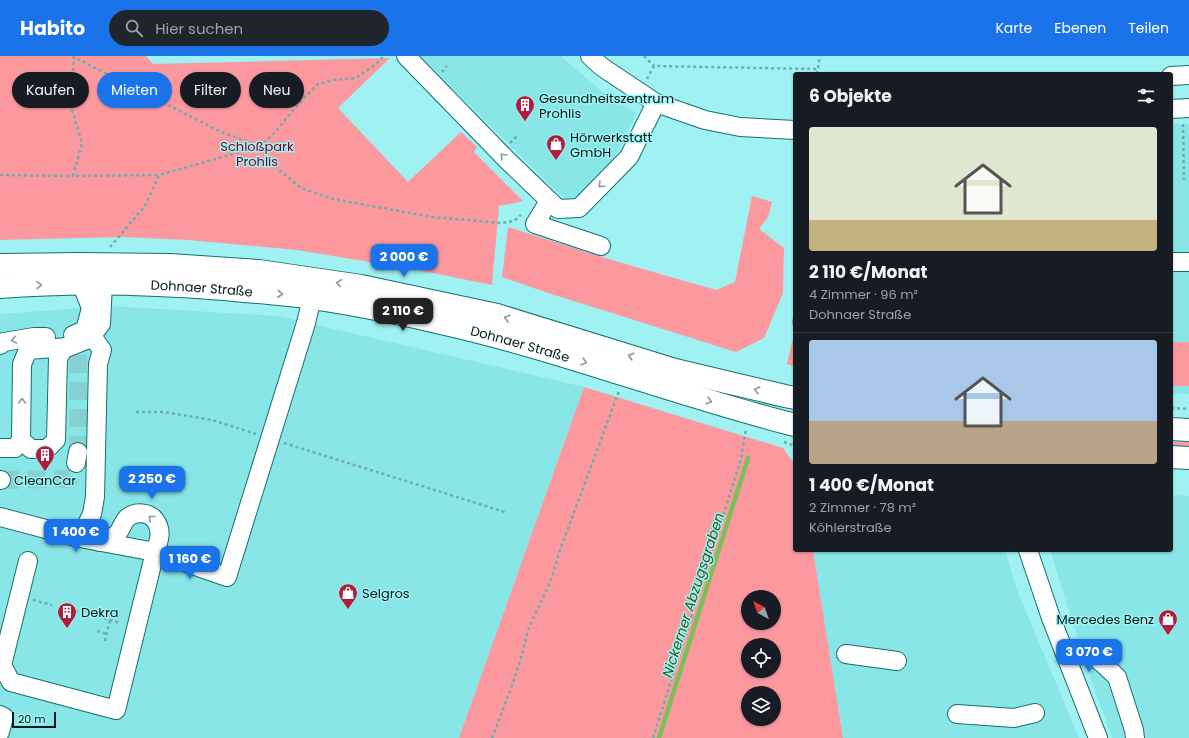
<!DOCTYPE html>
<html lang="de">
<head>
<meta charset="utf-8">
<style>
	body { margin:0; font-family:Poppins,sans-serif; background:#20242c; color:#f1f3f6; height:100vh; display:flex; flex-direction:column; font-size:15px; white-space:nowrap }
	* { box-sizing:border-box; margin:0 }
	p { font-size:13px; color:#9ea1a6 }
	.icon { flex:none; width:22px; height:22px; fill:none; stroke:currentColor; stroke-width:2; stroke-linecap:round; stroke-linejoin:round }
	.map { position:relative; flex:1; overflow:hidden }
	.panel { position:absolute; left:793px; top:16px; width:380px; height:480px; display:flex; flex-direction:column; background:#171b24; border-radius:4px; box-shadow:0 1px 3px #0004 }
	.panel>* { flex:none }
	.banner { position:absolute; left:12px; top:16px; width:380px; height:36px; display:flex; gap:8px }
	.needle { width:26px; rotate:319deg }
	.fabs { position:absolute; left:741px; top:534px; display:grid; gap:8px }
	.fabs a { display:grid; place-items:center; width:40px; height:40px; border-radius:50%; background:#171b24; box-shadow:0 1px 3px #0004; font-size:20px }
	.scale { position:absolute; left:12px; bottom:10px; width:44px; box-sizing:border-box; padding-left:4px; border:2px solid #01191a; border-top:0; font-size:11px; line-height:14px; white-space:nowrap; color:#01191a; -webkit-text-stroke:3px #9ff1f2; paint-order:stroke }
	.price { position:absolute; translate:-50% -34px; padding:0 9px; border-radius:8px; background:#1a73e8; color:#fff; font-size:13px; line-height:26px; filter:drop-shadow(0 1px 2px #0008) }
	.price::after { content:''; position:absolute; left:50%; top:24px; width:12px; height:9px; margin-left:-6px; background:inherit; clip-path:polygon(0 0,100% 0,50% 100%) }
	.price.current { background:#222; color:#fff }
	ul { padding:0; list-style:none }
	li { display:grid; align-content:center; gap:8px; height:212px; padding:0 16px }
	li+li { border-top:1px solid #363941 }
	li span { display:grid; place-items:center; height:124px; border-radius:4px; color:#555 }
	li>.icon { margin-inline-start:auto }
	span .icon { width:72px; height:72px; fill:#fffc; stroke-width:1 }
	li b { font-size:17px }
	h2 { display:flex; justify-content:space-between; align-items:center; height:48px; padding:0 16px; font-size:17px }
	.tag { padding:0 14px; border-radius:18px; background:#171b24; box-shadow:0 1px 3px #0004; font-size:14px; line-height:36px }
	.tag.current { background:#1a73e8; color:#fff }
	header { display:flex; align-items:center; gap:24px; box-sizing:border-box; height:56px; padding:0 20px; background:#1a73e8; color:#fff }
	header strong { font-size:19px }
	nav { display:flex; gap:22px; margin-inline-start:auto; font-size:14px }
	.search { width:280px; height:36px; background:#20242c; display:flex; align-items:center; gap:10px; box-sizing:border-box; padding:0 14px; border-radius:22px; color:#9ea1a6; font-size:15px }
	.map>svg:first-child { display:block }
</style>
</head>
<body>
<header>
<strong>Habito</strong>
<div class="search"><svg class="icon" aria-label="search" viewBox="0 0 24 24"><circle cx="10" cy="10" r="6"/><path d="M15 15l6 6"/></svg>Hier suchen</div>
<nav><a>Karte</a><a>Ebenen</a><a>Teilen</a></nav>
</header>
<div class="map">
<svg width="1189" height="682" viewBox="0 0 1189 682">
	<rect width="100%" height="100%" fill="#9ff1f2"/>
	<g fill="#88e6e7">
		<path d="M 420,0 L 561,0 L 607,40 L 637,57 L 614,102 L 578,140 L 571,143 L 566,143 L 554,133 Z"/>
		<path d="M 1171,68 L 1189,68 L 1189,338 L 1171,337 Z"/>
		<path d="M 110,250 L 278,260 L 584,331 L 459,682 L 0,682 L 0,258 Z"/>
		<path d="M 1171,439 L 1189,440 L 1189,682 L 1112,682 L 1082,597 L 1050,494 L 1171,494 Z"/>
		<path d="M 813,494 L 1005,494 L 1017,534 L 1079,682 L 843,682 Z"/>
	</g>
	<g fill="#fc999f" fill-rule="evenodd">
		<path d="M 0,0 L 146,0 L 153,8 L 390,2 L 338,52 L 408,126 L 461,76 L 477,91 L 474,96 L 523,145 L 499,150 L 492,229 L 418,214 L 297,194 L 188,184 L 122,181 L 0,184 Z"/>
		<path d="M 752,140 L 772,146 L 768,161 L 759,173 L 784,192 L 783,237 L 764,282 L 736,296 L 545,236 L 502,221 L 508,171 L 615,205 L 716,234 L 735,226 Z"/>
		<path d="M 795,283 L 795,311 L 787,308 L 792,286 Z"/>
		<rect x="1171" y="286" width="18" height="44"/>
		<path d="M 584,331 L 783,392 L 795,409 L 795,494 L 813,494 L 843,682 L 459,682 ZM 748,541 L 774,541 L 774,567 L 748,567 ZM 748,589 L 774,589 L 774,615 L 748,615 ZM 748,637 L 774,637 L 774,663 L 748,663 Z"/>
		<path d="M 1171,386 L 1189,386 L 1189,392 L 1171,391 Z"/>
	</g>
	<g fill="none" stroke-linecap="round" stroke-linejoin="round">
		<g stroke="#7bbf59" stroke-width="4.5">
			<path d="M 794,267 L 795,262"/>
			<path d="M 659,682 L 748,402"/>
		</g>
		<g stroke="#87d1d2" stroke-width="18" stroke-dasharray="18 9" stroke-linecap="butt">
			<path d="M 78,299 L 78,396"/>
			<path d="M 1,424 L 69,423 L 76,407"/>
		</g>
		<defs>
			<g id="minor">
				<path d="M 406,0 L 507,104 L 558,153 L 579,152 L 629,101 L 656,47"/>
				<path d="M 590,0 L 602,11 L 656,47 L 705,64 L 740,71 L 795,74"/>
				<path d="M 1171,20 L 1189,19"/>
				<path d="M 1171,53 L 1189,52"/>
				<path d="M 549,145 L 535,168 L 601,190"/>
				<path d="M 1171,206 L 1189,206"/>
				<path d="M 73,279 L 85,274 L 91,252 L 81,227"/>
				<path d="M 0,289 L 4,286 L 34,281 L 46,281"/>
				<path d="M 21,384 L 31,393 L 47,393 L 56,384 L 58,302 L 65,291"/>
				<path d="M 0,392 L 15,392 L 21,384 L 22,308 L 28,294 L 69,291 L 89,283 L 101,268 L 103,227"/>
				<path d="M 76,407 L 78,396"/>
				<path d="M 0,424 L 1,424"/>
				<path d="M 0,461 L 80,482 L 155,496 L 227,521 L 306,267 L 312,242"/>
				<path d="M 80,482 L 92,458 L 95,441 L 98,308 L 102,294 L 92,280"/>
				<path d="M 1028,494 L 1051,562 L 1098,682"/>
				<path d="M 846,598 L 897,605"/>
				<path d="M 1066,600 L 1082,597 L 1090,598 L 1102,607 L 1117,621 L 1134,674 L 1135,682"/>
				<path d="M 0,609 L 2,609 L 11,626 L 116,654 L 155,496 C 159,485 163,475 155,464 C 149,456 135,455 127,462 C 123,466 121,474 117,478 C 112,482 105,484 100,486"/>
				<path d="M 2,609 L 28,505"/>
				<path d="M 957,658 L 1014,662 L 1035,657"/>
				<path d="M 0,659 L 4,661 L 0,676"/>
			</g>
			<g id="major">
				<path d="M 0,209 L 79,208 L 170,209 L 259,215 L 361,230 L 497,259 L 675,314 L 785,340 L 795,342"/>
				<path id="s1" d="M 0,231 C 75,225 150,227 224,233 C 254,236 284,238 314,242 C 359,249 405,258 450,269 C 567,296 679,340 795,369"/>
				<path d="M 1171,373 L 1189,374"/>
				<path d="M 1171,401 L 1189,402"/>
			</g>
		</defs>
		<use href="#minor" stroke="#137072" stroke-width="20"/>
		<use href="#major" stroke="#137072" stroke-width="24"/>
		<g stroke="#6dadae" stroke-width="2.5" stroke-dasharray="3 3" stroke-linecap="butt">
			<path d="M 72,0 L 221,76 L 261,90 L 278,113 L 301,132 L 333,143 L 432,161 L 501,167 L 514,165 L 521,159"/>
			<path d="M 74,0 L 71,50 L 82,87 L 73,120 L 159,119"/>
			<path d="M 644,0 L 654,10"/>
			<path d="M 442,16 L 447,10"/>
			<path d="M 817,18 L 820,0"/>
			<path d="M 647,23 L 654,10 L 817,13"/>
			<path d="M 1183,68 L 1184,124"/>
			<path d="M 510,87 L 517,80"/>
			<path d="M 0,119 L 73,120"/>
			<path d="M 110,191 L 145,150 L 159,119 L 261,90 L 275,76 L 304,42 L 318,28 L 334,24 L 356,22 L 376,8 L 384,0"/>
			<path d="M 1171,352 L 1189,353"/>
			<path d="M 136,356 L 165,356 L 212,364 L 256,378"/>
			<path d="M 784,386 L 795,390"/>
			<path d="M 284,387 L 505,456"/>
			<path d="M 33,544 L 52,549"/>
			<path d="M 69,553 L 121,567"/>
			<path d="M 97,575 L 107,578"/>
			<path d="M 105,585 L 110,564"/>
			<path d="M 492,682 L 513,627 L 521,602 L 529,571 L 550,527 L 561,491 L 576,451 L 619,335"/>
			<path d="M 653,682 L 741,403 L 746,373"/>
		</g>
		<use href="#minor" stroke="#fff" stroke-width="18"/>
		<use href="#major" stroke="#fff" stroke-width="22"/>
	</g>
	<defs><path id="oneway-chevron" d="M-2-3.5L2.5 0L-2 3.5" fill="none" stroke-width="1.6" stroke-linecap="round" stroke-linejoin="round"/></defs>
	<g stroke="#8d9898">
		<use href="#oneway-chevron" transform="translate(503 100) rotate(-135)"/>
		<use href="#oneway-chevron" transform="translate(601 129) rotate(135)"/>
		<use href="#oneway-chevron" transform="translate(339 227) rotate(-172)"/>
		<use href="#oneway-chevron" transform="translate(39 229) rotate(-2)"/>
		<use href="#oneway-chevron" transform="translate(280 238) rotate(6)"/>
		<use href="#oneway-chevron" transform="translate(507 262) rotate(-163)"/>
		<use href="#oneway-chevron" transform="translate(14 284) rotate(171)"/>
		<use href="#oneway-chevron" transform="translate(631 300) rotate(-163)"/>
		<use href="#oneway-chevron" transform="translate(584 306) rotate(17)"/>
		<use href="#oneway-chevron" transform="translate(757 334) rotate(-166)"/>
		<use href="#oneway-chevron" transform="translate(22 345) rotate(-90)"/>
		<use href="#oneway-chevron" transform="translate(709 345) rotate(17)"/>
		<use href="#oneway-chevron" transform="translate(151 462) rotate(-141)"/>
	</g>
	<defs>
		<symbol id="building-pin" viewBox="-11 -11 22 30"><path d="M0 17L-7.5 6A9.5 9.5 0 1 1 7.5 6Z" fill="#b01c3c" stroke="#9ff1f2"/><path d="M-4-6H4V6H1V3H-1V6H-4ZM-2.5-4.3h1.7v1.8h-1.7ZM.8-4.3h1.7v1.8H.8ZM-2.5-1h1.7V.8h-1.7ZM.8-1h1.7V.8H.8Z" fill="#fff"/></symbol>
		<symbol id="shop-pin" viewBox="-11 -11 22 30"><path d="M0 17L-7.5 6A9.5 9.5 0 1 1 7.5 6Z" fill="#b01c3c" stroke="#9ff1f2"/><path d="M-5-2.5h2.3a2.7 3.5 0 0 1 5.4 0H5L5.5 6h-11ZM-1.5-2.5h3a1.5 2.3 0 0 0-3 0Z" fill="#fff"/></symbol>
	</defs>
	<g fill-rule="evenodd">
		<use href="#building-pin" x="514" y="38" width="22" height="30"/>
		<use href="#shop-pin" x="545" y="77" width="22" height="30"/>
		<use href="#building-pin" x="34" y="388" width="22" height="30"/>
		<use href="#shop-pin" x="337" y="526" width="22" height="30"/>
		<use href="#building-pin" x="56" y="545" width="22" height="30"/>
		<use href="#shop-pin" x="1157" y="552" width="22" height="30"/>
	</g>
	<g text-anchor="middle" stroke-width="3" stroke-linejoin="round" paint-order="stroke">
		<g font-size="13" fill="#01191a" stroke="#9ff1f2" text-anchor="start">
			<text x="539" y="47">Gesundheitszentrum<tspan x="539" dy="15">Prohlis</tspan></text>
			<text x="570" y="86">Hörwerkstatt<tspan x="570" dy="15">GmbH</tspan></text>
			<text x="45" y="429" text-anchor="middle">CleanCar</text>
			<text x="362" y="542">Selgros</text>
			<text x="81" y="561">Dekra</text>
			<text x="1154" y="568" text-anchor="end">Mercedes Benz</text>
		</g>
		<g font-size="13" fill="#7a0223" stroke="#9ff1f2">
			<text x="257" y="95">Schloßpark<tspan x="257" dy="15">Prohlis</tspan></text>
		</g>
		<g font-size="13" fill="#01191a" stroke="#9ff1f2">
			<text dy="5" stroke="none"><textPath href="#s1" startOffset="202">Dohnaer Straße</textPath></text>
			<text dy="5" stroke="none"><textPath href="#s1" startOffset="526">Dohnaer Straße</textPath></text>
		</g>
		<g font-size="14" font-style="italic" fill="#315c17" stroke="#9ff1f2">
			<text transform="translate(693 539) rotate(-72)" y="5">Nickerner Abzugsgraben</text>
		</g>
	</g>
</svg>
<div class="fabs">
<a><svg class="needle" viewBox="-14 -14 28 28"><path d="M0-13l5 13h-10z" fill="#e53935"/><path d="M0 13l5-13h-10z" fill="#9ea1a6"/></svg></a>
<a><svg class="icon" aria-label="locate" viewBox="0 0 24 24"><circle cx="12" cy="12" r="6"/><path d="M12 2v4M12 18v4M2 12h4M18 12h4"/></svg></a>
<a><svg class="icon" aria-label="layers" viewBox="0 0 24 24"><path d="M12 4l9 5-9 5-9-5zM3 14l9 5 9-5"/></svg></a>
</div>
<div class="scale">20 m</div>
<b class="price" style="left:404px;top:222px">2 000 €</b>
<b class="price current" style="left:403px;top:276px">2 110 €</b>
<b class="price" style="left:152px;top:444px">2 250 €</b>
<b class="price" style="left:76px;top:497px">1 400 €</b>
<b class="price" style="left:190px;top:524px">1 160 €</b>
<b class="price" style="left:1089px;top:617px">3 070 €</b>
<div class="banner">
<a class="tag">Kaufen</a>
<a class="tag current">Mieten</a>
<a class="tag">Filter</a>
<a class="tag">Neu</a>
</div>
<section class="panel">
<h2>6 Objekte<svg class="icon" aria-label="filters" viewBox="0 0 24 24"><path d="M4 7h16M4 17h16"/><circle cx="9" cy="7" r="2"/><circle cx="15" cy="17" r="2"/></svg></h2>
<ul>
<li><span style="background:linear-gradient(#dfe7d0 75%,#c2b280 0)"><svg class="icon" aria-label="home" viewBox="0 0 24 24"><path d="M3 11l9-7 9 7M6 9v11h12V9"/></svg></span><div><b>2 110 €/Monat</b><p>4 Zimmer · 96 m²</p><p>Dohnaer Straße</p></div></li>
<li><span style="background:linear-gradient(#a9c7e8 65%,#b9a48a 0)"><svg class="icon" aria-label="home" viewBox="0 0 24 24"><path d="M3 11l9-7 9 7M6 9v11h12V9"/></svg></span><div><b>1 400 €/Monat</b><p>2 Zimmer · 78 m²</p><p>Köhlerstraße</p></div></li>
</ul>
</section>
</div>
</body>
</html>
